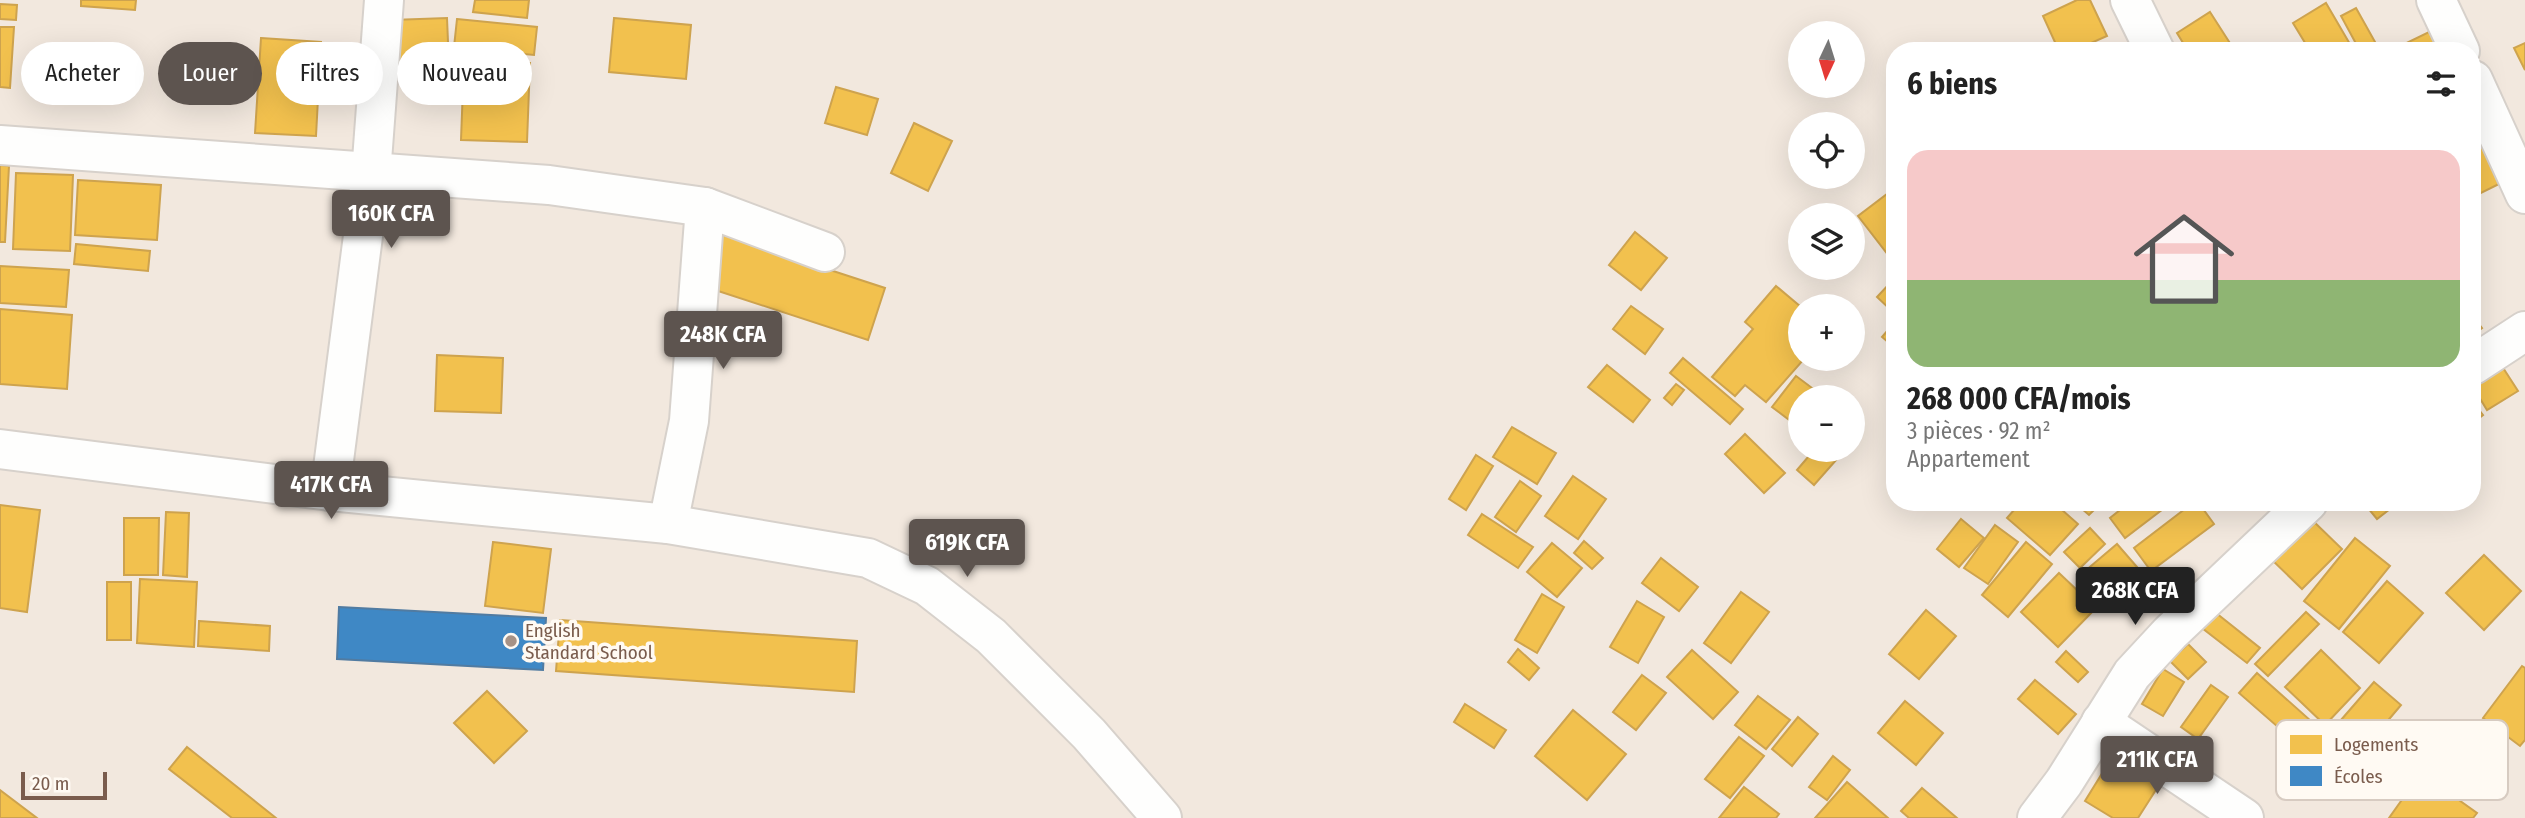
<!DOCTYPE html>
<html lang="fr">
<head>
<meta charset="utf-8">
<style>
	body { margin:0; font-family:"Fira Sans Condensed",sans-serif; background:#f6f6f6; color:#222; height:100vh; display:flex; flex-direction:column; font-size:26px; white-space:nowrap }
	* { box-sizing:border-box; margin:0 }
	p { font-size:23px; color:#767676 }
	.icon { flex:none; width:38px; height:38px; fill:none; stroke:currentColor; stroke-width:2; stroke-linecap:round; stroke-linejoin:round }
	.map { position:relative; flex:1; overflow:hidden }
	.panel { position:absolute; left:1886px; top:42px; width:595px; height:469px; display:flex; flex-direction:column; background:#fff; border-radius:28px; box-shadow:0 7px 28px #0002 }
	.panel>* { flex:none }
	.hud { position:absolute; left:21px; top:42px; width:665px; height:63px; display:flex; gap:14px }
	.needle { width:46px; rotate:184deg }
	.tools { position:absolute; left:1788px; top:21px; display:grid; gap:14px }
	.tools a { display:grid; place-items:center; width:77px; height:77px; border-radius:50%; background:#fff; box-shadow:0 7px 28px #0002; font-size:35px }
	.scale { position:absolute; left:21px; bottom:18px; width:86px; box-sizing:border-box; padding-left:7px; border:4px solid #7a5c4d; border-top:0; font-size:19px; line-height:24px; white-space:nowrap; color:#7a5c4d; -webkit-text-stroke:5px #fffaf3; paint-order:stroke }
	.price { position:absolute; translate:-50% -60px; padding:0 16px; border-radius:7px; background:#5d544f; color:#fff; font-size:23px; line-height:46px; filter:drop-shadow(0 2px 4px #0008) }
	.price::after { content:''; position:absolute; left:50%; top:42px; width:21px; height:16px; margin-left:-10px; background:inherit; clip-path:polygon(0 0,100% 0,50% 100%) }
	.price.active { background:#222; color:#fff }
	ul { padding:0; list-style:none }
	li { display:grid; align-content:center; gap:14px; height:371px; padding:0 21px }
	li+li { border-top:2px solid #e0e0e0 }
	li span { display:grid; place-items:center; height:217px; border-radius:21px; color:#555 }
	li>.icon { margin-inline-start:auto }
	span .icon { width:126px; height:126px; fill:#fffc; stroke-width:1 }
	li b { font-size:30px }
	h2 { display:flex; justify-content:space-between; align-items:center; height:84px; padding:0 21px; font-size:30px }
	.pill { padding:0 24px; border-radius:32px; background:#fff; box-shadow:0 7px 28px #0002; font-size:24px; line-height:63px }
	.pill.active { background:#5d544f; color:#fff }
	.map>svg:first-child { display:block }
</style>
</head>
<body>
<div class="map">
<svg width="2525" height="818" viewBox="0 0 2525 818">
	<rect width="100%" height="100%" fill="#f9f5f0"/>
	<path fill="#f2e8de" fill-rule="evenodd" d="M 0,0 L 2525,0 L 2525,818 L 0,818 ZM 1801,33 L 1853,33 L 1853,86 L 1801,86 ZM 1895,51 L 2473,51 L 2473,502 L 1895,502 ZM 1801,124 L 1853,124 L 1853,177 L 1801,177 ZM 1801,215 L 1853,215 L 1853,268 L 1801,268 ZM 1801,306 L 1853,306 L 1853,359 L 1801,359 ZM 1801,397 L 1853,397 L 1853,450 L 1801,450 Z"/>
	<g fill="#f2c14e" stroke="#cea34e" stroke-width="2">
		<path d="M 81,0 L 136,0 L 135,10 L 81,6 Z"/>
		<path d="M 475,0 L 529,0 L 527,18 L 473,12 Z"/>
		<path d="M 2077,0 L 2090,0 L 2107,36 L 2073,51 L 2059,51 L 2043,16 Z"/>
		<path d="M 2326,3 L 2354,51 L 2310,51 L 2293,23 Z"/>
		<path d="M 0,4 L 17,5 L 16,20 L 0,19 Z"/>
		<path d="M 2356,8 L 2379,49 L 2375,51 L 2360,51 L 2341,16 Z"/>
		<path d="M 2210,12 L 2235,51 L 2188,51 L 2177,33 Z"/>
		<path d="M 447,18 L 449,66 L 394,68 L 392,20 Z"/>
		<path d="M 614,18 L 691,25 L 686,79 L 609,72 Z"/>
		<path d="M 457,19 L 537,27 L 534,55 L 454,47 Z"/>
		<path d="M 0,27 L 14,27 L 10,88 L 0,87 Z"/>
		<path d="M 2431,31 L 2441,51 L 2393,51 L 2392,50 Z"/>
		<path d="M 261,38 L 321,42 L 316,136 L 255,133 Z"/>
		<path d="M 2525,43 L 2525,70 L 2514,48 Z"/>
		<path d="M 464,60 L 530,63 L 527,142 L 461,140 Z"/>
		<path d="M 836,87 L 878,99 L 867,135 L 825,123 Z"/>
		<path d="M 914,123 L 952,141 L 928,191 L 891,173 Z"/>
		<path d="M 2480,134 L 2503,182 L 2473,197 L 2473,137 Z"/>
		<path d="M 0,165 L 9,166 L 5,242 L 0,242 Z"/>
		<path d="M 16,173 L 73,175 L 70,251 L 13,249 Z"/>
		<path d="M 78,180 L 161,185 L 157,240 L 75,235 Z"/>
		<path d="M 1887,194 L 1895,205 L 1895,258 L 1892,260 L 1858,216 Z"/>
		<path d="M 1635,232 L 1667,258 L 1641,290 L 1609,265 Z"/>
		<path d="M 720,234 L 885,288 L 868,340 L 703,286 Z"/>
		<path d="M 76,244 L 150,251 L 148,271 L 74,264 Z"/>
		<path d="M 0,266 L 69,270 L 66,307 L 0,303 Z"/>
		<path d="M 1891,282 L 1895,287 L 1895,314 L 1877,297 Z"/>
		<path d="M 1776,286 L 1801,307 L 1801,359 L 1804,359 L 1766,402 L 1745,385 L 1735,396 L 1712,377 L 1753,329 L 1745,322 Z"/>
		<path d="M 1631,306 L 1663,329 L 1645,354 L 1613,329 Z"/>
		<path d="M 0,309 L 72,315 L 67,389 L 0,384 Z"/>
		<path d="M 2473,316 L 2482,328 L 2473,335 Z"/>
		<path d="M 1895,322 L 1895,348 L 1882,337 Z"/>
		<path d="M 437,355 L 503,358 L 501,413 L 435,411 Z"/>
		<path d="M 1683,358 L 1743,409 L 1730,424 L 1670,373 Z"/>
		<path d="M 2498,360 L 2518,391 L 2487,410 L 2473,387 L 2473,376 Z"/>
		<path d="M 1607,365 L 1650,400 L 1633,422 L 1588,387 Z"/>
		<path d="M 1796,376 L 1824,397 L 1801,397 L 1801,429 L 1772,407 Z"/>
		<path d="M 1676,384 L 1684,390 L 1672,405 L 1664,398 Z"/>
		<path d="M 2473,402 L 2483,415 L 2473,423 Z"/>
		<path d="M 1512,427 L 1556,453 L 1537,484 L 1493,457 Z"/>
		<path d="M 1745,434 L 1785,473 L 1764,493 L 1725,454 Z"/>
		<path d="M 1814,450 L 1845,450 L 1814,485 L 1797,470 Z"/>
		<path d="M 1476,455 L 1493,466 L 1466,510 L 1449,499 Z"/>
		<path d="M 1573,476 L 1606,499 L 1578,539 L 1545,516 Z"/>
		<path d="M 1520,481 L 1541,496 L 1516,532 L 1495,517 Z"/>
		<path d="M 2021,502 L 2053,502 L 2078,524 L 2050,555 L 2007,518 Z"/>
		<path d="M 2074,502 L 2088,502 L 2095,509 L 2089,515 Z"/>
		<path d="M 2130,502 L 2170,502 L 2171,503 L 2125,538 L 2110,518 Z"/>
		<path d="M 2194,502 L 2198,502 L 2214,524 L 2151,571 L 2134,548 Z"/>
		<path d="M 2363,502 L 2399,502 L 2377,519 Z"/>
		<path d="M 0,505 L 40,510 L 27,612 L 0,608 Z"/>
		<path d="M 166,512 L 189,513 L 187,577 L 163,575 Z"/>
		<path d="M 1482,514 L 1533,547 L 1518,568 L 1468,535 Z"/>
		<path d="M 2309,517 L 2342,549 L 2302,589 L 2269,557 Z"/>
		<path d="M 124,518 L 159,518 L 158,575 L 124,575 Z"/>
		<path d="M 1961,519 L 1984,538 L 1959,567 L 1937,549 Z"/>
		<path d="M 1995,525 L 2018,542 L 1988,584 L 1964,568 Z"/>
		<path d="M 2090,528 L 2105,544 L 2080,568 L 2064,552 Z"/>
		<path d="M 2355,538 L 2390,566 L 2339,629 L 2304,601 Z"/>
		<path d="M 1584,541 L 1603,558 L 1592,569 L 1574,553 Z"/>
		<path d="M 493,542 L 551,549 L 543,613 L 485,606 Z"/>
		<path d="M 2026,542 L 2052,564 L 2008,617 L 1982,595 Z"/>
		<path d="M 1552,543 L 1582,568 L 1557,597 L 1527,572 Z"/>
		<path d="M 2117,544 L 2150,582 L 2119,609 L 2085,571 Z"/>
		<path d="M 2484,555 L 2521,591 L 2484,630 L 2446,593 Z"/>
		<path d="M 1661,558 L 1698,587 L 1679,611 L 1642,583 Z"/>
		<path d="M 2059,573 L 2096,608 L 2058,647 L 2021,612 Z"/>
		<path d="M 140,579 L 197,582 L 194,647 L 137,643 Z"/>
		<path d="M 2387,581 L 2423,613 L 2379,663 L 2343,632 Z"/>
		<rect x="107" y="582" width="24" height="58"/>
		<path d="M 1741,592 L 1769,612 L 1731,663 L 1704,643 Z"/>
		<path d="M 1542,594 L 1564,607 L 1537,653 L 1515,640 Z"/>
		<path d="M 1637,601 L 1664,617 L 1638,663 L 1610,647 Z"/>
		<path d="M 2206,605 L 2260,648 L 2247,663 L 2193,621 Z"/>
		<path d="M 1926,610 L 1956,636 L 1919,679 L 1889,654 Z"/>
		<path d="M 2306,612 L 2319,624 L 2268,676 L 2255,664 Z"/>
		<path d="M 560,620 L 857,641 L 854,692 L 556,671 Z"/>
		<path d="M 199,621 L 270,626 L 269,651 L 198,646 Z"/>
		<path d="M 2188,644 L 2206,662 L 2188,679 L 2170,661 Z"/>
		<path d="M 1518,649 L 1539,668 L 1529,680 L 1508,662 Z"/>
		<path d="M 1692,650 L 1738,692 L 1713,719 L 1667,677 Z"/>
		<path d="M 2321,650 L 2360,688 L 2325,725 L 2285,687 Z"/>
		<path d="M 2066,651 L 2088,672 L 2078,682 L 2056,662 Z"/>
		<path d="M 2522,666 L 2525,668 L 2525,740 L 2520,746 L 2483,718 Z"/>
		<path d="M 2163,669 L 2184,682 L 2163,716 L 2142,704 Z"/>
		<path d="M 2257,673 L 2311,721 L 2294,741 L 2239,693 Z"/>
		<path d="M 1642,675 L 1666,693 L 1636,730 L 1613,712 Z"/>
		<path d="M 2035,680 L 2076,714 L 2058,734 L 2018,699 Z"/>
		<path d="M 2374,682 L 2401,705 L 2369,743 L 2341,720 Z"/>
		<path d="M 2211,685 L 2228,697 L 2198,739 L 2181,727 Z"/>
		<path d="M 487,691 L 527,731 L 494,763 L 454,723 Z"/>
		<path d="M 1758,696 L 1790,720 L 1766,749 L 1735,725 Z"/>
		<path d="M 1905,701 L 1943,733 L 1916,765 L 1878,733 Z"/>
		<path d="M 1465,704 L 1506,730 L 1494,748 L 1454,722 Z"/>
		<path d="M 1573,710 L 1626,754 L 1587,800 L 1535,756 Z"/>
		<path d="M 1798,717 L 1818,734 L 1792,766 L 1772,749 Z"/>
		<path d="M 1739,737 L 1764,756 L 1730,798 L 1705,779 Z"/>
		<path d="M 2119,746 L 2166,774 L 2138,818 L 2113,818 L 2085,801 Z"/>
		<path d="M 187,747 L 276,818 L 232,818 L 169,769 Z"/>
		<path d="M 1833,756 L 1850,770 L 1827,800 L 1809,787 Z"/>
		<path d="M 2421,773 L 2477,813 L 2473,818 L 2389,818 Z"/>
		<path d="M 1847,782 L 1888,818 L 1815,818 Z"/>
		<path d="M 1744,787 L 1779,814 L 1776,818 L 1719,818 Z"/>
		<path d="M 1922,788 L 1957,818 L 1909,818 L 1901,811 Z"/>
		<path d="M 0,790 L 37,818 L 0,818 Z"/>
	</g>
	<path fill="#3f88c5" stroke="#517ba1" stroke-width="2" d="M 339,607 L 546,618 L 543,670 L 337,659 Z"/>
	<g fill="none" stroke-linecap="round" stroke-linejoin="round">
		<defs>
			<g id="minor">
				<path d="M 2130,0 L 2155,51"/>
				<path d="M 2436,0 L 2460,51"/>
				<path d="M 2473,80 L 2525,194"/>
				<path d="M 0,145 L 549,185 L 705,207 L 825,252"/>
				<path d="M 2473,365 L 2525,331"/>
				<path d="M 0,449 L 330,491 L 668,524 L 868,558 L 927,586 L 991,636 L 1089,734 L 1162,818"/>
				<path d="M 330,491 L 371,174 L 384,0"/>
				<path d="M 668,524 L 689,421 L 705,207"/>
				<path d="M 2101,722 L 2244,818"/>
				<path d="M 2037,818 L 2064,782 L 2132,674 L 2170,633 L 2308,502"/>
			</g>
		</defs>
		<use href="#minor" stroke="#d7d1cb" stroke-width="42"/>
		<use href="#minor" stroke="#fefefd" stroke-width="38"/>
	</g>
	<circle fill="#a69286" stroke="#fffaf3" stroke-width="2.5" cx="511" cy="641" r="7"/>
	<g text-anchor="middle" stroke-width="7" stroke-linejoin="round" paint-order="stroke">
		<g font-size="19" fill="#7a5c4d" stroke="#fffaf3" text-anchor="start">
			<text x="525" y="637">English<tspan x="525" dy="22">Standard School</tspan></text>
		</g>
	</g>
	<rect x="2276" y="720" width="232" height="80" rx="10" fill="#fffaf3" stroke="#d7cbc1" stroke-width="2"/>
	<rect x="2290" y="735" width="32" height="19" fill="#f2c14e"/>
	<rect x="2290" y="766" width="32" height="20" fill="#3f88c5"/>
	<g font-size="19" fill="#7a5c4d">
		<text x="2334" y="751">Logements</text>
		<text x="2334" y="783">Écoles</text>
	</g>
</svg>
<div class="tools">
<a><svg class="needle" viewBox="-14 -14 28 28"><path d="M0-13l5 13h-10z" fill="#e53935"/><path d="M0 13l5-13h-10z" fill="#767676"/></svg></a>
<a><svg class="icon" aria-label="locate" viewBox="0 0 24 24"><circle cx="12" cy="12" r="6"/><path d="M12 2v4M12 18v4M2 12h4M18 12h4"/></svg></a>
<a><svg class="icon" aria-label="layers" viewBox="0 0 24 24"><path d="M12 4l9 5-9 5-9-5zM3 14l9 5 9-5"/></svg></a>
<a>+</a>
<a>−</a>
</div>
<div class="scale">20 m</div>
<b class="price" style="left:391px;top:250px">160K CFA</b>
<b class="price" style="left:723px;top:371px">248K CFA</b>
<b class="price" style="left:331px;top:521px">417K CFA</b>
<b class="price" style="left:967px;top:579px">619K CFA</b>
<b class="price active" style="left:2135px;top:627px">268K CFA</b>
<b class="price" style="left:2157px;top:796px">211K CFA</b>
<div class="hud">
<a class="pill">Acheter</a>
<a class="pill active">Louer</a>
<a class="pill">Filtres</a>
<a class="pill">Nouveau</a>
</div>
<section class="panel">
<h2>6 biens<svg class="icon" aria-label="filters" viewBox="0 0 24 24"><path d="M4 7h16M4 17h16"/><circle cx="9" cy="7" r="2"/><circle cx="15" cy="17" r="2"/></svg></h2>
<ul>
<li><span style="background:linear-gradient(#f6c9c9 60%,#8fb573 0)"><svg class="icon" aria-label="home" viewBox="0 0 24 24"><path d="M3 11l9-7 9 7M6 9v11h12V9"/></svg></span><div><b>268 000 CFA/mois</b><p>3 pièces · 92 m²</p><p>Appartement</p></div></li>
</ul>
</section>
</div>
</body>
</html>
